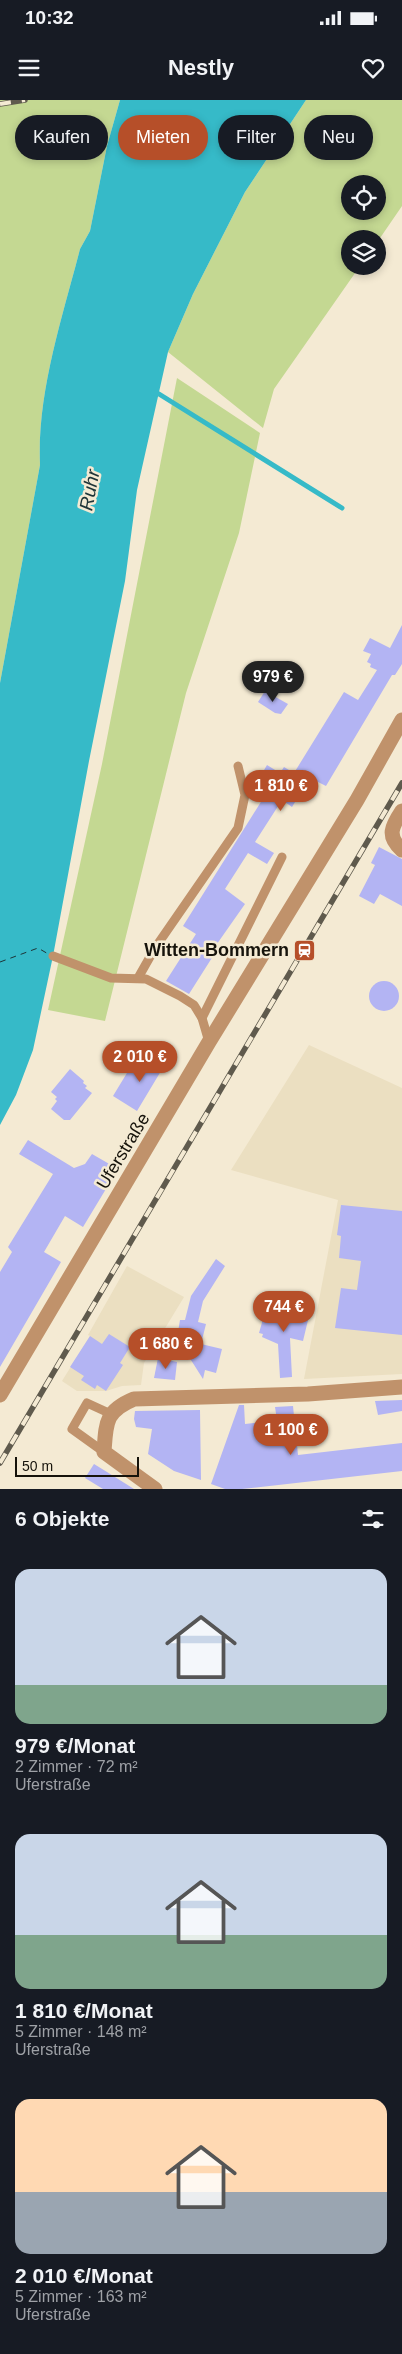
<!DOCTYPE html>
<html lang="de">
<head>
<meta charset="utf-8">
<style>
	body { margin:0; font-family:Arial,sans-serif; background:#242831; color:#f1f3f6; height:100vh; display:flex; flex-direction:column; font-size:19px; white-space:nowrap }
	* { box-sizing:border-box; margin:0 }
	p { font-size:16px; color:#9ea1a6 }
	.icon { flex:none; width:28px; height:28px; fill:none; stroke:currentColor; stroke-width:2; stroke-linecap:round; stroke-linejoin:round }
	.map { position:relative; height:1389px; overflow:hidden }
	.details { display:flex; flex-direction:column; background:#171b24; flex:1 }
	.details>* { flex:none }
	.hud { position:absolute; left:15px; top:15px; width:372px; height:45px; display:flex; gap:10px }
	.fabs { position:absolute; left:341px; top:75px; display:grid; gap:10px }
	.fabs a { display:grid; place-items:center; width:45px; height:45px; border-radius:50%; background:#171b24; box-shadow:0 2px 8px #0003; font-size:25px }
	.scale { position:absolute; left:15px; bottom:12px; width:124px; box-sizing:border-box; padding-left:5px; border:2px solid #16130b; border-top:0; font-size:14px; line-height:18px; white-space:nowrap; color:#16130b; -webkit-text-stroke:4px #f4ead3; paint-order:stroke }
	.price { position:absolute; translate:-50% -42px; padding:0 11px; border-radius:18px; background:#b64f29; color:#fff; font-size:16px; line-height:32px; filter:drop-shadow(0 1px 2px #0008) }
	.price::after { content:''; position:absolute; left:50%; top:30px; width:15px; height:11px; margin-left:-8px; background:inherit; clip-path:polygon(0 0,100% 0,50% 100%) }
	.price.on { background:#222; color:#fff }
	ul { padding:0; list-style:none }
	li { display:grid; align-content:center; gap:10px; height:265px; padding:0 15px }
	li span { display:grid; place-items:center; height:155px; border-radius:15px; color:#555 }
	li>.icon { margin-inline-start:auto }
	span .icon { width:90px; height:90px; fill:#fffc; stroke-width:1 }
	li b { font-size:21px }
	h2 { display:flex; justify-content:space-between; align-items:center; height:60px; padding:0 15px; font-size:21px }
	.chip { padding:0 18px; border-radius:22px; background:#171b24; box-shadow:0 2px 8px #0003; font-size:18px; line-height:45px }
	.chip.on { background:#b64f29; color:#fff }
	.status { display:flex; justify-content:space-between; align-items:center; height:35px; padding:0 25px; background:#171b24; direction:ltr }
	.status svg { height:14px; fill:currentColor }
	header { display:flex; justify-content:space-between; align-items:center; height:65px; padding:0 15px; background:#171b24; font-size:22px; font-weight:700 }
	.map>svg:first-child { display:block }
</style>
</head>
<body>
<div class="status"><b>10:32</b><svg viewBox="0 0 49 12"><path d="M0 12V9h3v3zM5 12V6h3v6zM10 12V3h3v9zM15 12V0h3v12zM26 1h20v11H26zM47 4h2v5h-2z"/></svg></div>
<header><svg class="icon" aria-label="menu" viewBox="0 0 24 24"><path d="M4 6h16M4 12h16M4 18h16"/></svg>Nestly<svg class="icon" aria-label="heart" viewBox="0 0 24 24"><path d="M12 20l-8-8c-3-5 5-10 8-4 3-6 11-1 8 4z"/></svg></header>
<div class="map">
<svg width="402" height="1389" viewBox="0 0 402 1389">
	<rect width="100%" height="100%" fill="#f4ead3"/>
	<g fill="#ebdfc1">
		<path d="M 309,945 L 402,988 L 402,1274 L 304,1279 L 338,1100 L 231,1070 Z"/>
		<path d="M 127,1166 L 184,1197 L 144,1263 L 141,1285 L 122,1286 L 106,1291 L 77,1291 L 62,1281 L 90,1236 L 88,1235 Z"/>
	</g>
	<g fill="#c4d892" fill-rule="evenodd">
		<path d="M 0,0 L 94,0 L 89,20 L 94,0 L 120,0 L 107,46 L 90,131 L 80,149 C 62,219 37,292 40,365 L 0,583 Z"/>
		<path d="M 306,0 L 402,0 L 402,106 L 378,141 L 378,139 L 350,139 L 350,166 L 360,166 L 274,289 L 263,328 L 168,252 L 193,194 L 245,92 ZM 350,84 L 378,84 L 378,111 L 350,111 Z"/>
		<path d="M 177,278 L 260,333 L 239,433 L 186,593 L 105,921 L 48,910 L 102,664 Z"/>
	</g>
	<path fill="#36bac8" d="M 120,0 L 306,0 L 245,92 L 193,194 L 168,252 L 137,390 L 125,481 L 89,661 L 53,856 L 33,950 L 16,995 L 0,1025 L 0,583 L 40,365 C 37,292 62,219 80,149 L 90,131 L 107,46 Z"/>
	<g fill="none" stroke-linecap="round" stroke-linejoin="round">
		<path stroke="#36bac8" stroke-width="5" d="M 153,293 L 159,294 L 342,408"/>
		<path stroke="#1e3437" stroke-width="1" stroke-dasharray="6 5" stroke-linecap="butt" d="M 0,862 L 38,848 L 50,855"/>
	</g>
	<g fill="#b3b4f3">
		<path d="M 402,525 L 402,564 L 395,575 L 392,575 L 326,686 L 310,678 L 292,707 L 282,700 L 255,742 L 274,753 L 267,764 L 248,753 L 225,789 L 245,804 L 212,851 L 215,853 L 189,894 L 166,881 L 196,834 L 183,826 L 269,689 L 257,682 L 267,665 L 280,673 L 284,667 L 294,673 L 344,592 L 358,600 L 377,570 L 370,567 L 371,564 L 367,562 L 371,554 L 363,551 L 370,538 L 390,548 Z"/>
		<path d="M 265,591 L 288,604 L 281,614 L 275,613 L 258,602 Z"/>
		<path d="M 379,747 L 402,759 L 402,806 L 380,794 L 374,804 L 359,796 L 375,765 L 371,763 Z"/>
		<circle cx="384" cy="896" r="15"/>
		<path d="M 153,952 L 167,961 L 137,1011 L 113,996 L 130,968 L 140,974 Z"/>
		<path d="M 70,969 L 84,981 L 83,983 L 87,986 L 85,988 L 92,993 L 70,1020 L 64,1020 L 51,1009 L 57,1001 L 55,999 L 57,997 L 51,992 Z"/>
		<path d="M 28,1040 L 74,1068 L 85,1064 L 92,1054 L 118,1069 L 83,1127 L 65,1116 L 44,1152 L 61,1162 L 0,1267 L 0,1172 L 12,1152 L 8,1147 L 53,1074 L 19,1054 Z"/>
		<path d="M 341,1105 L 402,1111 L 402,1235 L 335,1228 L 341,1188 L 357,1190 L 361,1161 L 339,1158 L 341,1136 L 337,1135 Z"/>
		<path d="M 216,1159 L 225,1166 L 203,1201 L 198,1222 L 206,1224 L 201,1244 L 222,1249 L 216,1273 L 205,1270 L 203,1279 L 177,1238 L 180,1220 L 185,1220 L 191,1196 Z"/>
		<path d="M 283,1199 L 287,1202 L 292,1211 L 309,1216 L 303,1241 L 290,1238 L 292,1277 L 280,1278 L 278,1244 L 262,1237 L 263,1234 L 259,1233 L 263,1219 L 267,1220 L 269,1212 L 273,1213 L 276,1203 Z"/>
		<path d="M 109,1234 L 130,1247 L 120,1263 L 123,1265 L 106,1291 L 97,1285 L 95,1289 L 81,1280 L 84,1276 L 70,1267 L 90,1236 L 102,1244 Z"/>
		<path d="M 158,1258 L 177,1262 L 175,1280 L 154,1278 Z"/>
		<path d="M 402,1300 L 402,1311 L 378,1315 L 375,1301 Z"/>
		<path d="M 239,1305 L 244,1305 L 245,1324 L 277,1320 L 275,1307 L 293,1306 L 298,1355 L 402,1343 L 402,1371 L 242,1389 L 225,1389 L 211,1384 Z"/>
		<path d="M 200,1310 L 201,1380 L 174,1371 L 148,1354 L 152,1329 L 136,1327 L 134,1319 L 135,1311 Z"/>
		<path d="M 94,1364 L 107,1372 L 134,1389 L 103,1389 L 85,1378 Z"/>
	</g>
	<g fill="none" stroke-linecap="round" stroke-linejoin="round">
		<g stroke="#c0926b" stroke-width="9">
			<path d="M 53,856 L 111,878 L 146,879 L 180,896 L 194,905 L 202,918 L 209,942"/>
			<path d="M 138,878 L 155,848 L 238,728 L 245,695 L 238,666"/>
			<path d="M 202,918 L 282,757"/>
			<path d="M 104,1352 L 72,1329 L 87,1303 L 111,1314"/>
		</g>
		<g stroke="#c0926b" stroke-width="15">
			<path d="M 402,711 C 392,726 386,736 402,750"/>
			<path d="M 0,1295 L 209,942 L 357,700 L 402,620"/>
			<path d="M 155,1389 L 104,1352 C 106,1323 105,1311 134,1299 L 308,1294 L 402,1287"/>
		</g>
		<defs>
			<g id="rail">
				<path d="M 0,4 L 25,0"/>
				<path d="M 0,1363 L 402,683"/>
			</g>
		</defs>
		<use href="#rail" stroke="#5f5a4d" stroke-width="5.5"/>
		<use href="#rail" stroke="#f4ead3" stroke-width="4" stroke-dasharray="11" stroke-linecap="butt"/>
	</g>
	<defs>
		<symbol id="station-square" viewBox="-11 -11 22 22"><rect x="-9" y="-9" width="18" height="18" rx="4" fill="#b64f29" stroke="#f4ead3"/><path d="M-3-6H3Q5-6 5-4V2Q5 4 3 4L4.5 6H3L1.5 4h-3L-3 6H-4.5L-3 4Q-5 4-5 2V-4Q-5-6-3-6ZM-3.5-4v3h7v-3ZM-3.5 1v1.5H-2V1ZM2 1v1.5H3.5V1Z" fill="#fff"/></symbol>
	</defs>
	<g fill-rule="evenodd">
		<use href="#station-square" x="292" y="838" width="25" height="25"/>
	</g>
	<g text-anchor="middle" stroke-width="5" stroke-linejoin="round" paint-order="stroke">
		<g font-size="18" font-weight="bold" fill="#16130b" stroke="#f4ead3" text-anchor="end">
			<text x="289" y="856">Witten-Bommern</text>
		</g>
		<g font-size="18" fill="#16130b" stroke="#f4ead3">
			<text transform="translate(123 1051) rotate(-59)" y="6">Uferstraße</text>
		</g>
		<g font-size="19" font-style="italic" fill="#1e3437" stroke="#f4ead3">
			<text transform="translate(89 390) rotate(-79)" y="7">Ruhr</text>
		</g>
	</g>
</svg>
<div class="fabs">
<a><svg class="icon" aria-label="locate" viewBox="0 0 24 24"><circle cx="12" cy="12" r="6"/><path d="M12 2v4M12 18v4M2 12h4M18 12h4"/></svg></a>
<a><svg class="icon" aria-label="layers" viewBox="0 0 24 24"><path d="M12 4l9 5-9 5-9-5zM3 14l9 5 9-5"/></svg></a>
</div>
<div class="scale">50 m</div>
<b class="price on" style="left:273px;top:603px">979 €</b>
<b class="price" style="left:281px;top:712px">1 810 €</b>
<b class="price" style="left:140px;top:983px">2 010 €</b>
<b class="price" style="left:284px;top:1233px">744 €</b>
<b class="price" style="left:166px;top:1270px">1 680 €</b>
<b class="price" style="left:291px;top:1356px">1 100 €</b>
<div class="hud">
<a class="chip">Kaufen</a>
<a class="chip on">Mieten</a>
<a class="chip">Filter</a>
<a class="chip">Neu</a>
</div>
</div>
<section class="details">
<h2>6 Objekte<svg class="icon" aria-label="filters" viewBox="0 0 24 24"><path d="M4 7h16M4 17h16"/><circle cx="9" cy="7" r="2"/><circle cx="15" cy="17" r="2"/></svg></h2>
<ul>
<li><span style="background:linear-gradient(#c9d6e8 75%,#7fa58c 0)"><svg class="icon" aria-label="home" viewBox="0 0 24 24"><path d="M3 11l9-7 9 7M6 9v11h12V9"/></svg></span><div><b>979 €/Monat</b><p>2 Zimmer · 72 m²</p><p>Uferstraße</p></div></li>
<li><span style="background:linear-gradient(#c9d6e8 65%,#7fa58c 0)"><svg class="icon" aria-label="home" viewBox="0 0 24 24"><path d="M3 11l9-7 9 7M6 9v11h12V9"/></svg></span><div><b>1 810 €/Monat</b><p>5 Zimmer · 148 m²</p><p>Uferstraße</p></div></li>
<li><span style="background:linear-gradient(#ffd9b3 60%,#9aa5b1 0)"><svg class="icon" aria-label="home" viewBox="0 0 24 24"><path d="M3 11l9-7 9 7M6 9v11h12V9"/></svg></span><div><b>2 010 €/Monat</b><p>5 Zimmer · 163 m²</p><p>Uferstraße</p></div></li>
</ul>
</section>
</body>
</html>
